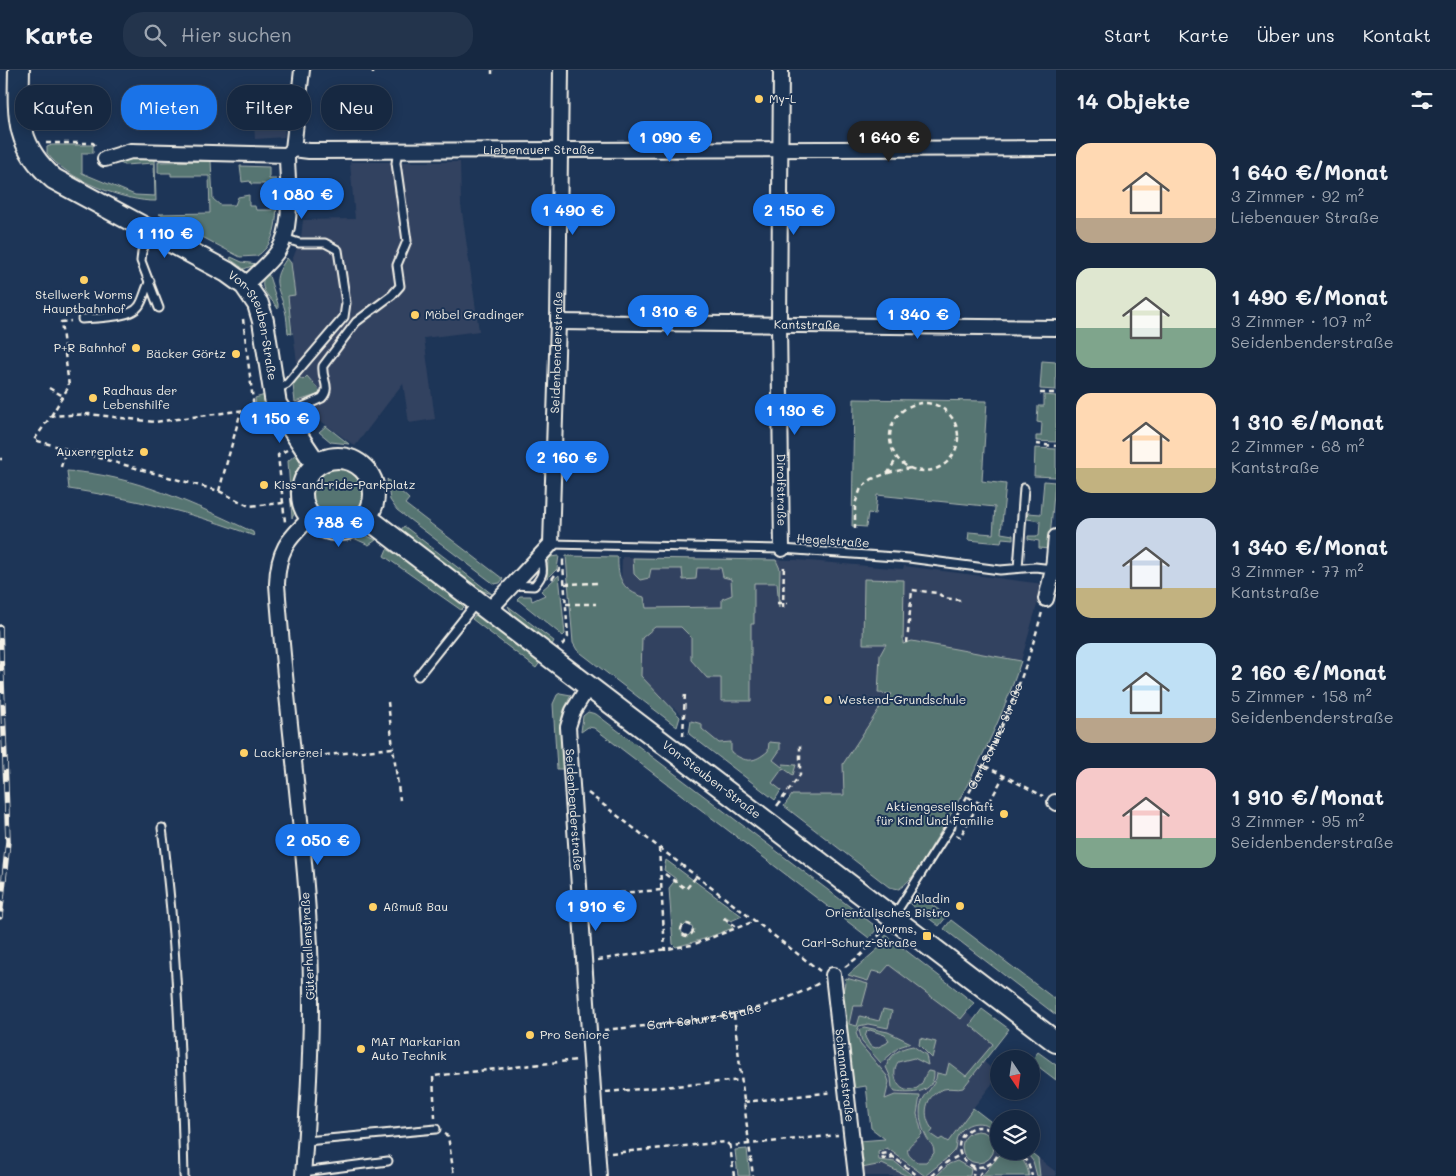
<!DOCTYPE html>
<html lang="de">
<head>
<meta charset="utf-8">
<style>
	body { margin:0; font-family:Mali,sans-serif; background:#23344c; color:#f1f3f6; height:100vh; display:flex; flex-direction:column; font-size:19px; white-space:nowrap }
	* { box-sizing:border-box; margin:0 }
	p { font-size:16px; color:#9ea6b1 }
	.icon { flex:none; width:28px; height:28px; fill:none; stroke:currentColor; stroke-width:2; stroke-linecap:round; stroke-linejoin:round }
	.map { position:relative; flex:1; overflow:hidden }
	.drawer { display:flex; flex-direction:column; background:#162841; width:400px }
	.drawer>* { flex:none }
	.top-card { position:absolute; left:15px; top:15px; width:475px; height:45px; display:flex; gap:10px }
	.needle { width:32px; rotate:167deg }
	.fabs { position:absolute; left:990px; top:980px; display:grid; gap:10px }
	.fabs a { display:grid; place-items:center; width:50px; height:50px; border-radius:50%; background:#162841; box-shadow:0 2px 12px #0003,0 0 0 1px #35445a; font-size:25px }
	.price { position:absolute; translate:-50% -42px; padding:0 11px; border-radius:18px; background:#1a73e8; color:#fff; font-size:16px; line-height:32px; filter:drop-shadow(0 1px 2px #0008) }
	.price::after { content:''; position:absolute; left:50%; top:30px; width:15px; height:11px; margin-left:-8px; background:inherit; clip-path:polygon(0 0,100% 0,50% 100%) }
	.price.selected { background:#222; color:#fff }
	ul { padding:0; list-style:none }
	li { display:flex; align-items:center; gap:15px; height:125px; padding:0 20px }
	li span { display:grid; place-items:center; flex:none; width:140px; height:100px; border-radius:15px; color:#555 }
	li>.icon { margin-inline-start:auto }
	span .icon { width:60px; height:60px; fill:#fffc; stroke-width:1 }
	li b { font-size:21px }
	h2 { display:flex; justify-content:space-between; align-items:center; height:60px; padding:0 20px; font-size:21px }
	.chip { padding:0 18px; border-radius:20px; background:#162841; box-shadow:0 2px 12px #0003,0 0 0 1px #35445a; font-size:18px; line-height:45px }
	.chip.selected { background:#1a73e8; color:#fff }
	header { display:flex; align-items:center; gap:30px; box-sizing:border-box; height:70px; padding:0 25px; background:#162841; border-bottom:1px solid #35445a }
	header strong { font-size:24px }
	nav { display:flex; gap:28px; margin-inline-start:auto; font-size:18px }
	.search { width:350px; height:45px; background:#23344c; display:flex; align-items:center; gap:12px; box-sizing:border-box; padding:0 18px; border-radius:20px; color:#9ea6b1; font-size:19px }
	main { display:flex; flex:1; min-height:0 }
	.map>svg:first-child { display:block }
</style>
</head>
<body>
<header>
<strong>Karte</strong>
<div class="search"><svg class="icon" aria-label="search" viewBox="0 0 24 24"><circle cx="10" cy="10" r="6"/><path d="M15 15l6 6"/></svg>Hier suchen</div>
<nav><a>Start</a><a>Karte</a><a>Über uns</a><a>Kontakt</a></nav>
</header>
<main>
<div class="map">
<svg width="1056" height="1106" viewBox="0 0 1056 1106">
	<rect width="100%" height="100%" fill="#1d3557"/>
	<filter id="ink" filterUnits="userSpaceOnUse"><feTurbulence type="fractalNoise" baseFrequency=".02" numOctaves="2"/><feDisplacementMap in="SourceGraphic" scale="10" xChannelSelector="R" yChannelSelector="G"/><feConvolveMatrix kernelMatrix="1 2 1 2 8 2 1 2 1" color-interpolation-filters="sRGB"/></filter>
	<g filter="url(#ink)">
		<g fill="#334260">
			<path d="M 272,16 L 288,16 L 284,67 L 255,69 L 253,40 L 260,40 L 261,54 L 273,54 Z"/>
			<path d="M 350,92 L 460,92 L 461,135 L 479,261 L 424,268 L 435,349 L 409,353 L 403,313 L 355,376 L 295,332 L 319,324 L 306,306 L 303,310 L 299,307 L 288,225 L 295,224 L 291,193 L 301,168 L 303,150 L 355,149 Z"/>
			<path d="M 622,487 L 796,490 L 903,499 L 904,496 L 1043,514 L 1021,591 L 1001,587 L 843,769 L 618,595 Z"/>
			<path d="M 880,877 L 1001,969 L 984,992 L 999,1005 L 973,1038 L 999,1058 L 999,1081 L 1029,1081 L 1056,1102 L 1056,1106 L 863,1106 L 859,1071 L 885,1069 L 871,1058 L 866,1016 L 854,1018 L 843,917 L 850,903 Z"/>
		</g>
		<g fill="#577472" stroke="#a6b2ad" fill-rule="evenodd">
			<path d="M 52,75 L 93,75 L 93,83 L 82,83 L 82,103 L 135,125 L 155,126 L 154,93 L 124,95 L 120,93 L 132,87 L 155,88 L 156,131 C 126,132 65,109 47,83 L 47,77 Z"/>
			<path d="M 211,91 L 213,129 L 220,135 L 235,135 L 238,127 L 249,125 L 249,136 L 255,136 L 256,140 L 272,140 L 272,118 L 265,118 L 265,114 L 251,114 L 250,111 L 242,112 L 240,96 L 269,97 L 269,109 L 276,109 C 276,134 282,170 257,186 L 240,187 L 159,144 L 210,143 L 209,106 L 171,106 L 171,103 L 158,103 L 158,92 Z"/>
			<path d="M 231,187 L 242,192 L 257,194 L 244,199 L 230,189 Z"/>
			<path d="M 287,188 L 291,193 L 295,225 L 288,226 L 292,264 L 288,263 C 287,256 287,247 285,240 C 278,215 270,212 287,188 Z"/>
			<path d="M 268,203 L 278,234 L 278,239 C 271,227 254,217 268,203 Z"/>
			<path d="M 1042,291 L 1056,292 L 1056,320 L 1040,319 Z"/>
			<path d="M 307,306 L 320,321 L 320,324 L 295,332 L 293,315 L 299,307 L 303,310 Z"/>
			<path d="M 265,325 L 272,351 L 259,360 L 255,328 Z"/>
			<path d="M 1044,325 L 1056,326 L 1056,372 L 1036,371 L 1036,366 L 1041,366 L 1042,353 L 1037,352 L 1038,336 L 1044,336 Z"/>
			<path d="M 854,329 L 987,331 L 982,411 L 1006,414 L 1001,463 L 1013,465 L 1013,469 L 1002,468 L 1001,473 L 968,470 L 969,462 L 993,464 L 995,437 L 877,425 L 875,444 L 868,443 L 866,457 L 852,456 Z"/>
			<path d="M 326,356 L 349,374 L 331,372 L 319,362 Z"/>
			<path d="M 1035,378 L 1056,379 L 1056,407 L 1034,406 Z"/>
			<path d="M 296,384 C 305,397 298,407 297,420 C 296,431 298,438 292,448 L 288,391 Z"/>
			<circle cx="338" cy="424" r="26"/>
			<path d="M 67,401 C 131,404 196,435 253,462 L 254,466 C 192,442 134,429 69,419 Z"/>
			<path d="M 387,409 L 409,429 L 405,434 L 503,509 L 500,513 L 494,514 L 397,440 L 390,430 Z"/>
			<path d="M 1044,411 L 1055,412 L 1049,479 L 1039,478 L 1039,471 L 1028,469 L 1028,466 L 1039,466 L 1040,451 L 1027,449 L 1028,443 L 1041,444 Z"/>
			<path d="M 404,456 L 492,524 L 480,520 L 401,460 Z"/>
			<path d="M 354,463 L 363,464 L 376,470 L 369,475 L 349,466 L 349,464 Z"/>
			<path d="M 387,479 L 409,492 L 466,535 L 461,540 L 384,486 Z"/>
			<path d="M 559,486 L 557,499 L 547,509 L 548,490 L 550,487 Z"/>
			<path d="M 566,486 L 618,487 C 617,509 623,521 644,527 L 646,538 L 722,537 L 722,529 L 732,525 L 731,509 L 723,507 L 721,498 L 697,498 L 696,509 L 683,510 L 682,499 L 651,499 L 649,508 L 640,510 L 634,504 L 633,488 L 776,490 L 780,499 L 779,538 L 777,513 L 754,513 L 754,554 L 751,554 L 751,631 L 721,631 L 721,608 L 707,608 L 691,590 L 691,567 L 681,557 L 655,557 L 642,568 L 641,606 L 680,647 L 677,657 L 577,580 L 573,573 Z"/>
			<path d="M 559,505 L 565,564 L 563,566 L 517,529 L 520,526 L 531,526 L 532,531 L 545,525 L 541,521 Z"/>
			<path d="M 864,509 L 904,510 L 903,574 L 912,571 L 1021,591 C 1000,655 969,716 933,774 C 924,789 914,809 899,819 L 889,817 L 784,736 L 792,725 L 844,725 L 843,694 L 879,639 L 892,624 L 878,623 L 880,585 L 886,574 L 863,574 Z"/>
			<path d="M 508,536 L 554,571 L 552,575 L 514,547 Z"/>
			<path d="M 477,543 L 541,591 L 536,598 L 472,549 Z"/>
			<path d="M 560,623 L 571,625 L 563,642 L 560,657 L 563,699 L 557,699 L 553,634 L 557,625 Z"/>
			<path d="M 588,642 L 596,644 L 878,858 L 869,868 L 594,658 L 588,657 L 581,662 L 583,646 Z"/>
			<path d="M 691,651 L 702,654 L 702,659 L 719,673 L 731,672 L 731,682 C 746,693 754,693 768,681 L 769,672 L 780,673 L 780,680 L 773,690 L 782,697 L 783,694 L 796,695 L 793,705 L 783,698 L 772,713 L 781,720 L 775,730 L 689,664 Z"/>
			<path d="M 666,790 L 742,846 L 731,851 L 725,847 L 723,849 L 733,858 L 704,869 L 676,877 L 673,874 L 669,818 L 676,809 L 664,800 ZM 686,854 L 692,857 L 693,860 L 688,866 L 682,863 L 681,859 Z"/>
			<path d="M 917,824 L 947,846 L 939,856 L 910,834 Z"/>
			<path d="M 951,850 L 1056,930 L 1056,945 L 944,859 Z"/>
			<path d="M 886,865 L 974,933 L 961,949 L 889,895 L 882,903 L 872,901 L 868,911 L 848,905 L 880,877 L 878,875 Z"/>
			<path d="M 846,908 L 868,914 L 862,936 L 853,936 L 849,954 L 857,956 L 860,946 L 879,951 L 883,939 L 892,941 L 888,958 L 868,954 L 859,956 L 856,963 L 860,974 L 887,1006 L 889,1012 L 885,1029 L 895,1025 L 920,1026 L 917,1044 L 922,1064 C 916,1072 896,1079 917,1092 L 926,1092 L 934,1083 C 934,1074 929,1073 926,1066 C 922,1059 920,1049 920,1042 C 919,1025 936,1019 937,1003 L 946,1005 L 949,993 L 966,1006 L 993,974 L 970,955 L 982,939 L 1009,959 L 963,1018 C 957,1020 951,1017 944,1019 C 925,1024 921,1046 933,1060 L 930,1064 L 939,1070 L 942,1068 L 948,1072 L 973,1038 L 999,1058 L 999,1064 C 987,1049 966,1049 957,1067 C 955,1072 957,1078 953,1082 C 945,1091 934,1098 925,1106 L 887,1078 L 878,1082 L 879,1090 L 895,1092 L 913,1106 L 907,1106 L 882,1094 L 862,1098 L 859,1071 L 885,1069 L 871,1058 L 866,1016 L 854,1018 L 843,922 Z"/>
			<path d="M 864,957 L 888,962 L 911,973 L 899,977 L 881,993 L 862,972 L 859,960 ZM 870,960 L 885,965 L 889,970 L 887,973 L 876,978 L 870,976 L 865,967 L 867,961 Z"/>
			<path d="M 920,968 L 936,972 L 932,988 L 919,975 Z"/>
			<path d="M 913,976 L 926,985 L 928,995 L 914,988 L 898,992 C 889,1005 900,1028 917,1018 C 924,1014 923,1007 928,1001 L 934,1002 C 935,1024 911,1024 895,1022 L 892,1018 L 891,1008 L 886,997 C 890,984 900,978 913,976 Z"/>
			<path d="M 1038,982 L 1056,995 L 1056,1010 L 1031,991 Z"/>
			<circle cx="978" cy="1077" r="16"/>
			<path d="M 747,1079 L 750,1106 L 738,1106 L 735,1080 Z"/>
			<path d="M 1003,1081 C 1018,1081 1027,1092 1029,1106 L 982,1106 Z"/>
			<path d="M 1025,1081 L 1029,1081 L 1038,1088 L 1040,1106 L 1037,1106 L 1033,1091 Z"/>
			<path d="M 957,1091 L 971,1099 L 970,1106 L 936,1106 L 949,1094 Z"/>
		</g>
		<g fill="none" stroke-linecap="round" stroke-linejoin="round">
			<defs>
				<g id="lane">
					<path d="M 150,162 L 142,182 L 141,191 L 159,238"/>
					<path d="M 82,249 C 96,248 131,248 139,236 C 144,229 145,219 150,211"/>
					<path d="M 277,319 L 287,314 L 297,302 L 344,247 L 346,233 L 338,180 L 325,173 L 299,173 L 284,168"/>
					<path d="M 285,345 L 322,328 C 332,317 321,309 323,296 L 356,252 L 392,225 L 400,216 L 397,195 L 407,171 L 396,93 L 398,80"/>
					<path d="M 551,474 L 782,479 L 909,488 L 1000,500 L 1035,497 L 1053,499"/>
					<path d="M 1018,498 L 1024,418"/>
					<path d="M 512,515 L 534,516 C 544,505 544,500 540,486"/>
					<path d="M 418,606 L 477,532"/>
					<path d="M 162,758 C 177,873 181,990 184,1106"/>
					<path d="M 894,846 L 951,756"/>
					<path d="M 306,1071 L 436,1059"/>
					<path d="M 303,1102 L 388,1091"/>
				</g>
				<g id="street">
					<path id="s3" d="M 781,0 L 779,254 L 782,479"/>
					<path id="s4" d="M 293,79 L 309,81 L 1056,78"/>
					<path d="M 105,89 L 131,81 L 287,85"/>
					<path d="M 245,215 C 256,204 269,194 278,181 C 295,155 287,114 287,85 L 293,79 L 302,0"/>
					<path id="s5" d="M 558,252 L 1056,258"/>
					<path d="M 1046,529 L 1053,499 L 1056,467"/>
					<path id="s6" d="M 490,539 L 551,474 L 558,252 L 561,0"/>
					<path id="s7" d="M 588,617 L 573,641 L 568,657 L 599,1106"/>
					<path d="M 1055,732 L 1056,733"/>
					<path id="s8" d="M 833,905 L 856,1106"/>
					<path d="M 303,1106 C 309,1023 314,940 309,857 C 302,742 285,629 277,514 C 278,481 287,470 310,448"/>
				</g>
				<g id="secondary">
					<path id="s9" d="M 19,0 C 18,47 16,76 54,109 L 227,202 L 245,215 L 258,234 L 263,251 L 276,334 L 316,394"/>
					<circle cx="338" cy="424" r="36"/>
					<path id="s10" d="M 366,447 L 1056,972"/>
				</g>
			</defs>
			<use href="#lane" stroke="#f4f1e8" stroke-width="11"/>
			<use href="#street" stroke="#f4f1e8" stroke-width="18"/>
			<use href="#secondary" stroke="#f4f1e8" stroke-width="24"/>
			<g stroke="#f4f1e8" stroke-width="2.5" stroke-dasharray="5 4" stroke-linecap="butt">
				<path d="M 373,4 L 373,0"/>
				<path d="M 492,4 L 492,0"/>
				<path d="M 46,73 L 93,73 L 97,78"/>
				<path d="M 243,249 L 254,339"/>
				<path d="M 49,318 L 63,326"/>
				<path d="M 1040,323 L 1056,323"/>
				<circle cx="924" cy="367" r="34"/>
				<path d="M 260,338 L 155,352 L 89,344 L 51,346 L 34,370 L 219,421 L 249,436 L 283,433 L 285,452"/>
				<path d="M 51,346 L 69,316 L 61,252 L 71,251"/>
				<path d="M 1036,374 L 1056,376"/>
				<path d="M 0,389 L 2,389"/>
				<path d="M 61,397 L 66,379"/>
				<path d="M 888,403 L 910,398"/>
				<path d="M 219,421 L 241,341"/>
				<path d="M 283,433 L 278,385 L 287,380"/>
				<path d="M 855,459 L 855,434 L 861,418 L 872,409 L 888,403 L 897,388"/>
				<path d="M 552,509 L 563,494 L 563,486"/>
				<path d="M 565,514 L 597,513"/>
				<path d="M 777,533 L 788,533"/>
				<path d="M 566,534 L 596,534"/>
				<path d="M 783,538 L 784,493"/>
				<path d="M 907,573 L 912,520 L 938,523 L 944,528 L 959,530 L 959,533"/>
				<path d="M 562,575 L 568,567 L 563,494"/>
				<path d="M 388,632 L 393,678"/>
				<path d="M 683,666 L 685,622"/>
				<path d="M 307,687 L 393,678 L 400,730"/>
				<path d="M 985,696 L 1043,726"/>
				<path d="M 588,723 L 820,901"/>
				<path d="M 968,727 L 987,737 L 1004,705"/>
				<path d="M 777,736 L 800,705 L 800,673"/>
				<path id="s1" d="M 956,746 C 993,682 1023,614 1042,542"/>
				<path d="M 956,765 L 960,767 L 979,733"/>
				<path d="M 659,778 L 665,881"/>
				<path d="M 665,804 L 686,819 L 696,807"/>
				<path d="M 593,825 L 661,820"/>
				<path d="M 724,848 L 737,858"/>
				<circle cx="687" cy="860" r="6"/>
				<path d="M 598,890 L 692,875 L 755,851"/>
				<path d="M 845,897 L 861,885 L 882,862"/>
				<path d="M 734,945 L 749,1074 L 838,1065"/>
				<path id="s2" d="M 604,960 C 677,952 753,950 819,913"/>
				<path d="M 606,1022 L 742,1010"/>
				<path d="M 744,1032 L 833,1022"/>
				<path d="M 435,1048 L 433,1006 L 577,990"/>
				<circle cx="979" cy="1077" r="20"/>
				<path d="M 444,1064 L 448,1066 L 454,1106"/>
				<path d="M 1017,1081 L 1028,1093 L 1032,1106"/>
				<path d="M 611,1083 L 726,1072 L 730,1076"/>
				<path d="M 895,1088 L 883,1089 L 881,1084 L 888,1083 L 918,1106"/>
				<path d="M 971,1096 L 974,1100 L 973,1106"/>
				<path d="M 734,1106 L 730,1076 L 749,1074 L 753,1106"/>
				<path d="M 932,1106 L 947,1092 L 960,1085"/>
				<path d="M 979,1106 L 984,1097"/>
			</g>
			<use href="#lane" stroke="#1d3557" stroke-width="7"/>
			<use href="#street" stroke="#1d3557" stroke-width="14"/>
			<use href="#secondary" stroke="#1d3557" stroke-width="20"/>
			<defs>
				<path id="rail" d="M 0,557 L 8,771 L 0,847"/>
			</defs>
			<use href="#rail" stroke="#f4f1e8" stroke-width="5.5"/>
			<use href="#rail" stroke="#1d3557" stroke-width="4" stroke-dasharray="11" stroke-linecap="butt"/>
		</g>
	</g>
	<g fill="#ffd166" stroke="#1d3557" stroke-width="2">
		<circle cx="759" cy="29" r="5"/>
		<circle cx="84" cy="210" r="5"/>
		<circle cx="415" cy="245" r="5"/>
		<circle cx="136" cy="278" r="5"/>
		<circle cx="236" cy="284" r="5"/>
		<circle cx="93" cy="328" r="5"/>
		<circle cx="144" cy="382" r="5"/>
		<circle cx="264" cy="415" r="5"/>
		<circle cx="828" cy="630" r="5"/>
		<circle cx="244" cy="683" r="5"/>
		<circle cx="1004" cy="744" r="5"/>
		<circle cx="960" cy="836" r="5"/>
		<circle cx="373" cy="837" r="5"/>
		<rect x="922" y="861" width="10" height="10" rx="2.5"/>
		<circle cx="530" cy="965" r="5"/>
		<circle cx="361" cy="979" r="5"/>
	</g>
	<g text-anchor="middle" stroke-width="4" stroke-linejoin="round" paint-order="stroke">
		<g font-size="12" fill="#f4f1e8" stroke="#1d3557" text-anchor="start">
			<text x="769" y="33">My-L</text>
			<text x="84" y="229" text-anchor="middle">Stellwerk Worms<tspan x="84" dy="14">Hauptbahnhof</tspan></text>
			<text x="425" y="249">Möbel Gradinger</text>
			<text x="126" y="282" text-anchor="end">P+R Bahnhof</text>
			<text x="226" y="288" text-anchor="end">Bäcker Görtz</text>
			<text x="103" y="325">Radhaus der<tspan x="103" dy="14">Lebenshilfe</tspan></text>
			<text x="134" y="386" text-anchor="end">Auxerreplatz</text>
			<text x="274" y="419">Kiss-and-ride-Parkplatz</text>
			<text x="838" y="634">Westend-Grundschule</text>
			<text x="254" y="687">Lackiererei</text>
			<text x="994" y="741" text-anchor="end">Aktiengesellschaft<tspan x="994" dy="14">für Kind Und Familie</tspan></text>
			<text x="950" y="833" text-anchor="end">Aladin<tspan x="950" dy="14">Orientalisches Bistro</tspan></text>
			<text x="383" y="841">Aßmuß Bau</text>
			<text x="917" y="863" text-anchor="end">Worms,<tspan x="917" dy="14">Carl-Schurz-Straße</tspan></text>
			<text x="540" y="969">Pro Seniore</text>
			<text x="371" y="976">MAT Markarian<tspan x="371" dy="14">Auto Technik</tspan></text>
		</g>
		<g font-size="12" fill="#f4f1e8" stroke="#1d3557">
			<text dy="4" stroke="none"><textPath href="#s4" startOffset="246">Liebenauer Straße</textPath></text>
			<text dy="4" stroke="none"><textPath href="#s5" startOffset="249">Kantstraße</textPath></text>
			<text dy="4" stroke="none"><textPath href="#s9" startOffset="379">Von-Steuben-Straße</textPath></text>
			<text dy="4" stroke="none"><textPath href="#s6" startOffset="281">Seidenbenderstraße</textPath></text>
			<text dy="4" stroke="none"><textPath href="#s3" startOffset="420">Dirolfstraße</textPath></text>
			<text transform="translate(833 471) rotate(4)" y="4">Hegelstraße</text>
			<text dy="4" stroke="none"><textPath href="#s1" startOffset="89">Carl-Schurz-Straße</textPath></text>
			<text dy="4" stroke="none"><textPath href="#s10" startOffset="434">Von-Steuben-Straße</textPath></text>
			<text dy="4" stroke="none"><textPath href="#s7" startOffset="128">Seidenbenderstraße</textPath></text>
			<text transform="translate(308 876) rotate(-93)" y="4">Güterhallenstraße</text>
			<text dy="4" stroke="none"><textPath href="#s2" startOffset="101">Carl-Schurz-Straße</textPath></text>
			<text dy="4" stroke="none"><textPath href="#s8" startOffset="101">Schannatstraße</textPath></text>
		</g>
	</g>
</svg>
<div class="fabs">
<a><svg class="needle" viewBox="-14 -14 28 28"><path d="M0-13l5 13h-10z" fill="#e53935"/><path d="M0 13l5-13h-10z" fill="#9ea6b1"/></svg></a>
<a><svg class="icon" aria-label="layers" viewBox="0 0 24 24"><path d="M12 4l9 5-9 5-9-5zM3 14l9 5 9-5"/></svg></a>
</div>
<b class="price" style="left:670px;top:93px">1 090 €</b>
<b class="price selected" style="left:889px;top:93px">1 640 €</b>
<b class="price" style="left:302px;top:150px">1 080 €</b>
<b class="price" style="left:573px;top:166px">1 490 €</b>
<b class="price" style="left:794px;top:166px">2 150 €</b>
<b class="price" style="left:165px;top:189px">1 110 €</b>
<b class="price" style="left:668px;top:267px">1 310 €</b>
<b class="price" style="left:918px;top:270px">1 340 €</b>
<b class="price" style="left:795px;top:366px">1 130 €</b>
<b class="price" style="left:280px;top:374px">1 150 €</b>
<b class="price" style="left:567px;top:413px">2 160 €</b>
<b class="price" style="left:339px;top:478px">788 €</b>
<b class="price" style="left:318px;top:796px">2 050 €</b>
<b class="price" style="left:596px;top:862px">1 910 €</b>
<div class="top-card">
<a class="chip">Kaufen</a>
<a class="chip selected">Mieten</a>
<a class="chip">Filter</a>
<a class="chip">Neu</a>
</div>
</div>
<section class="drawer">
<h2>14 Objekte<svg class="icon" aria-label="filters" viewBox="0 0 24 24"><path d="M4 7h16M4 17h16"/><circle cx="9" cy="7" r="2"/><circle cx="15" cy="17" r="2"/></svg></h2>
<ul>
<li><span style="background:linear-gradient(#ffd9b3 75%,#b9a48a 0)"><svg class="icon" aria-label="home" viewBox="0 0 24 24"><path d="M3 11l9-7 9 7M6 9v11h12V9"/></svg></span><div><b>1 640 €/Monat</b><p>3 Zimmer · 92 m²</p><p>Liebenauer Straße</p></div></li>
<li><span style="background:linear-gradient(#dfe7d0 60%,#7fa58c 0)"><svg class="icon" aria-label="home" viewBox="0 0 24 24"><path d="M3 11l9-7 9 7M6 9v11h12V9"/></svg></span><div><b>1 490 €/Monat</b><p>3 Zimmer · 107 m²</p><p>Seidenbenderstraße</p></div></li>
<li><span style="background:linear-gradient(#ffd9b3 75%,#c2b280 0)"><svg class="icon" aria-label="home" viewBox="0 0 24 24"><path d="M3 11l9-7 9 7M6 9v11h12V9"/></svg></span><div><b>1 310 €/Monat</b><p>2 Zimmer · 68 m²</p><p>Kantstraße</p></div></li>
<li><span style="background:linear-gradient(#c9d6e8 70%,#c2b280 0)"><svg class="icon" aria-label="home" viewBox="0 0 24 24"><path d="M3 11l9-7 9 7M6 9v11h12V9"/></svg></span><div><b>1 340 €/Monat</b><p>3 Zimmer · 77 m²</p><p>Kantstraße</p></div></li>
<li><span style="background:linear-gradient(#bfe0f5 75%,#b9a48a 0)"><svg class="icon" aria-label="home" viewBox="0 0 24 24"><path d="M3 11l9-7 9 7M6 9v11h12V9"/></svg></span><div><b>2 160 €/Monat</b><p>5 Zimmer · 158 m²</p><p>Seidenbenderstraße</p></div></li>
<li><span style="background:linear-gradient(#f6c9c9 70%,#7fa58c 0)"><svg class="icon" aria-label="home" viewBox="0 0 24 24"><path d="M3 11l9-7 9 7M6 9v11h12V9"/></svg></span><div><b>1 910 €/Monat</b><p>3 Zimmer · 95 m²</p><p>Seidenbenderstraße</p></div></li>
</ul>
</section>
</main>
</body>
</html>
